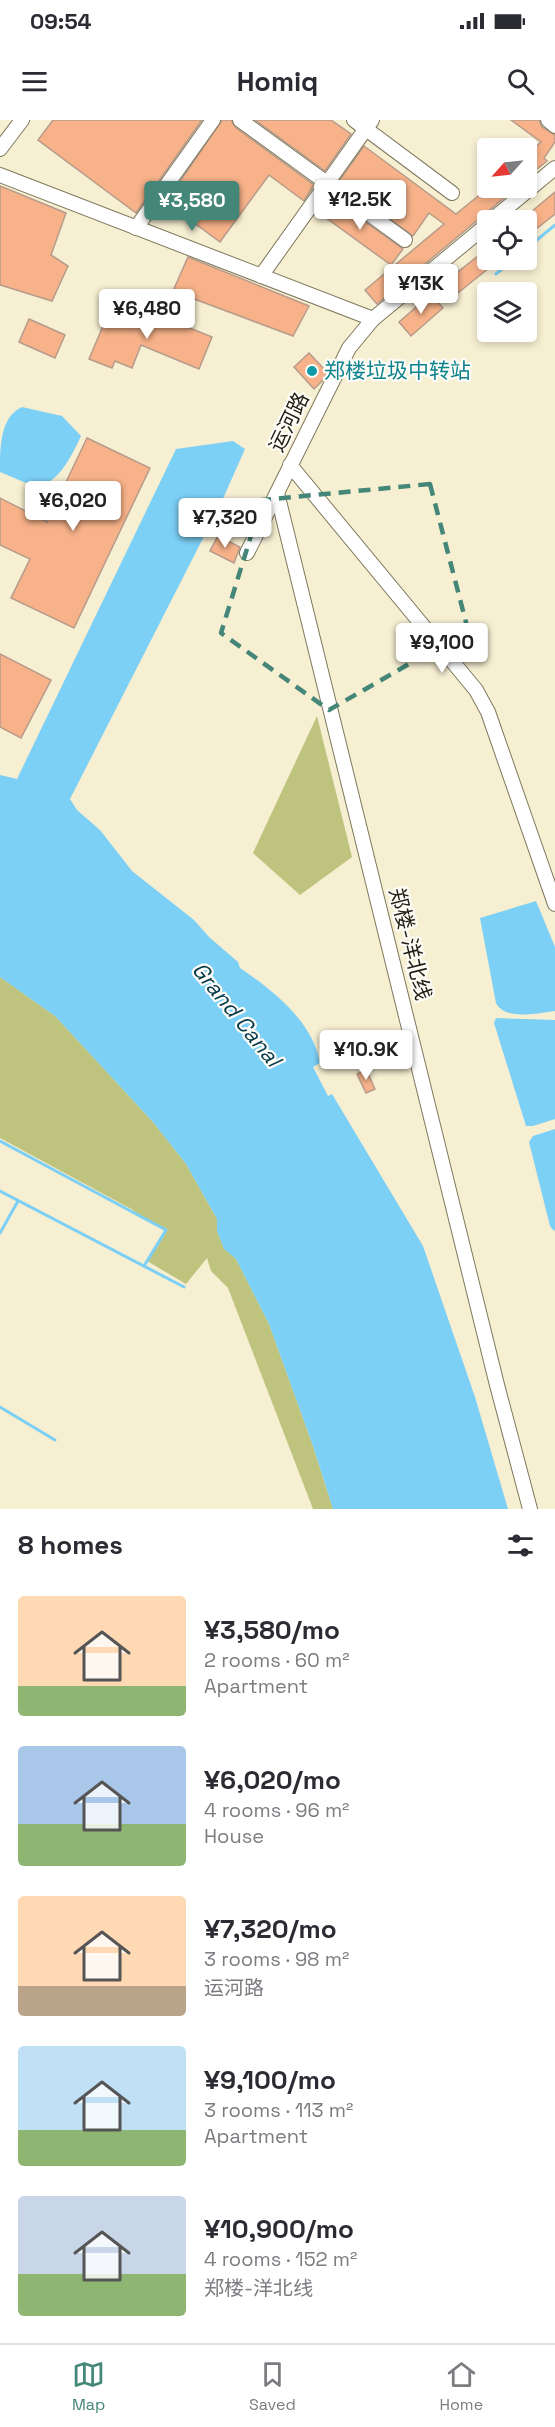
<!DOCTYPE html>
<html lang="en">
<head>
<meta charset="utf-8">
<style>
	body { margin:0; font-family:"Space Grotesk","Noto Sans SC",sans-serif; background:#f2f2f3; color:#2b2b33; height:100vh; display:flex; flex-direction:column; font-size:22px; white-space:nowrap }
	* { box-sizing:border-box; margin:0 }
	p { font-size:20px; color:#7c7c81 }
	.icon { flex:none; width:33px; height:33px; fill:none; stroke:currentColor; stroke-width:2; stroke-linecap:round; stroke-linejoin:round }
	.map { position:relative; height:1389px; overflow:hidden }
	.side { display:flex; flex-direction:column; background:#fff; flex:1 }
	.side>* { flex:none }
	.needle { width:39px; rotate:243deg }
	.tools { position:absolute; left:477px; top:18px; display:grid; gap:12px }
	.tools a { display:grid; place-items:center; width:60px; height:60px; border-radius:6px; background:#fff; box-shadow:0 3px 9px #0003; font-size:30px }
	.price { position:absolute; translate:-50% -51px; padding:0 14px; border-radius:6px; background:#fff; color:#222; font-size:20px; line-height:39px; filter:drop-shadow(0 2px 3px #0008) }
	.price::after { content:''; position:absolute; left:50%; top:36px; width:18px; height:14px; margin-left:-9px; background:inherit; clip-path:polygon(0 0,100% 0,50% 100%) }
	.price.selected { background:#448677; color:#fff }
	ul { padding:0; list-style:none }
	li { display:flex; align-items:center; gap:18px; height:150px; padding:0 18px }
	li span { display:grid; place-items:center; flex:none; width:168px; height:120px; border-radius:6px; color:#555 }
	li>.icon { margin-inline-start:auto }
	span .icon { width:72px; height:72px; fill:#fffc; stroke-width:1 }
	li b { font-size:26px }
	h2 { display:flex; justify-content:space-between; align-items:center; height:72px; padding:0 18px; font-size:26px }
	.status { display:flex; justify-content:space-between; align-items:center; height:42px; padding:0 30px; background:#fff; direction:ltr }
	.status svg { height:16px; fill:currentColor }
	header { display:flex; justify-content:space-between; align-items:center; height:78px; padding:0 18px; background:#fff; font-size:27px; font-weight:700 }
	.dock { display:flex; justify-content:space-around; align-items:center; height:84px; border-top:2px solid #e1e1e2; background:#fff; font-size:16px; color:#7c7c81 }
	.dock a { display:grid; justify-items:center; gap:3px }
	.dock .selected { color:#448677 }
	.map>svg:first-child { display:block }
</style>
</head>
<body>
<div class="status"><b>09:54</b><svg viewBox="0 0 49 12"><path d="M0 12V9h3v3zM5 12V6h3v6zM10 12V3h3v9zM15 12V0h3v12zM26 1h20v11H26zM47 4h2v5h-2z"/></svg></div>
<header><svg class="icon" aria-label="menu" viewBox="0 0 24 24"><path d="M4 6h16M4 12h16M4 18h16"/></svg>Homiq<svg class="icon" aria-label="search" viewBox="0 0 24 24"><circle cx="10" cy="10" r="6"/><path d="M15 15l6 6"/></svg></header>
<div class="map">
<svg width="555" height="1389" viewBox="0 0 555 1389">
	<rect width="100%" height="100%" fill="#f7efd2"/>
	<g fill="#bec37e">
		<path d="M 317,596 L 352,737 L 300,775 L 253,733 Z"/>
		<path d="M 0,857 L 55,896 L 153,1002 L 186,1044 L 217,1099 L 217,1111 L 224,1128 L 236,1139 L 269,1204 L 313,1326 L 333,1389 L 313,1389 L 228,1168 L 211,1151 L 207,1138 L 186,1164 L 147,1141 L 165,1110 L 139,1097 L 133,1090 L 0,1018 Z"/>
	</g>
	<g fill="#7ccff5">
		<path d="M 22,287 L 62,296 L 81,316 C 71,337 61,359 38,368 L 0,352 C 0,327 0,297 22,287 Z"/>
		<path d="M 233,321 L 245,329 L 221,383 L 70,679 L 77,690 L 100,710 L 132,751 L 194,800 L 209,817 L 238,842 L 240,848 C 273,870 313,902 320,943 L 313,947 L 328,976 L 332,974 L 423,1126 L 475,1277 L 508,1389 L 333,1389 L 313,1326 L 269,1204 L 236,1139 L 224,1129 L 217,1111 L 217,1099 L 186,1044 L 153,1002 L 55,896 L 0,857 L 0,655 L 17,659 L 176,329 Z"/>
		<path d="M 536,781 L 555,827 L 555,891 C 538,893 505,901 496,883 L 480,798 Z"/>
		<path d="M 496,898 L 555,900 L 555,999 L 533,1006 L 526,1006 L 494,903 Z"/>
		<path d="M 555,1009 L 555,1110 L 554,1111 L 550,1106 L 529,1022 L 533,1016 Z"/>
	</g>
	<g fill="none" stroke-linecap="round" stroke-linejoin="round">
		<g stroke="#7ccff5" stroke-width="3">
			<path d="M 526,129 L 555,105"/>
			<path d="M 496,154 L 513,140"/>
			<path d="M 0,1021 L 166,1110 L 144,1146"/>
			<path d="M 0,1071 L 184,1167"/>
			<path d="M 0,1113 L 18,1081"/>
			<path d="M 0,1287 L 55,1320"/>
		</g>
	</g>
	<g fill="#f7b289" stroke="#b69b8b" stroke-width="1.5">
		<path d="M 53,0 L 202,0 L 136,93 L 38,20 Z"/>
		<path d="M 222,0 L 231,0 L 235,7 L 314,65 L 304,81 L 269,55 L 220,122 L 166,82 Z"/>
		<path d="M 255,0 L 331,0 L 351,14 L 325,51 Z"/>
		<path d="M 511,0 L 539,0 L 542,7 L 555,15 L 555,22 L 544,38 L 547,41 L 526,58 L 526,35 L 541,22 Z"/>
		<path d="M 364,26 L 456,94 L 488,68 L 516,68 L 377,184 L 365,170 L 444,104 L 429,93 L 413,116 L 339,61 Z"/>
		<path d="M 0,66 L 66,93 L 51,135 L 68,146 L 52,181 L 0,165 Z"/>
		<path d="M 555,72 L 555,94 L 526,117 L 526,96 Z"/>
		<path d="M 329,76 L 403,129 L 391,145 L 318,92 Z"/>
		<path d="M 488,128 L 488,140 L 499,140 L 454,176 L 444,163 Z"/>
		<path d="M 188,137 L 309,186 L 293,216 L 173,171 Z"/>
		<path d="M 431,174 L 443,188 L 411,216 L 399,202 Z"/>
		<path d="M 111,187 L 151,203 L 155,194 L 212,217 L 199,249 L 141,225 L 132,248 L 115,241 L 112,248 L 89,239 Z"/>
		<path d="M 29,199 L 65,215 L 55,238 L 19,222 Z"/>
		<path d="M 309,233 L 327,252 L 322,261 L 314,269 L 294,247 Z"/>
		<path d="M 87,318 L 150,348 L 74,508 L 11,478 L 30,439 L 0,425 L 0,378 L 47,402 Z"/>
		<path d="M 218,416 L 240,427 L 234,443 L 210,431 Z"/>
		<path d="M 0,534 L 51,560 L 21,618 L 0,607 Z"/>
		<path d="M 366,949 L 375,969 L 366,973 L 357,954 Z"/>
	</g>
	<g fill="none" stroke-linecap="round" stroke-linejoin="round">
		<defs>
			<g id="minor">
				<path d="M 240,0 L 405,120"/>
				<path d="M 354,0 L 452,73"/>
				<path d="M 548,0 L 555,6"/>
				<path d="M 0,29 L 22,0"/>
				<path d="M 0,55 L 373,199"/>
				<path d="M 492,100 L 555,48"/>
				<path d="M 136,108 L 213,0"/>
				<path d="M 261,156 L 372,0"/>
				<path d="M 290,345 L 476,570 L 488,592 L 555,784"/>
				<path d="M 277,373 L 497,1265 L 530,1389"/>
				<path d="M 247,433 L 349,228 L 373,199 L 488,104"/>
			</g>
		</defs>
		<use href="#minor" stroke="#7f785d" stroke-width="16"/>
		<use href="#minor" stroke="#fff" stroke-width="14"/>
	</g>
	<path fill="none" stroke="#448677" stroke-width="4.5" stroke-dasharray="12 8" stroke-linejoin="round" d="M 430,364 L 468,510 L 329,590 L 221,513 L 262,380 Z"/>
	<circle fill="#0f9aa8" stroke="#fefcf6" stroke-width="2" cx="312" cy="251" r="6"/>
	<g text-anchor="middle" stroke-width="4.5" stroke-linejoin="round" paint-order="stroke">
		<g font-size="21" fill="#0d838f" stroke="#fefcf6" text-anchor="start">
			<text x="324" y="258">郑楼垃圾中转站</text>
		</g>
		<g font-size="21" fill="#211e13" stroke="#fefcf6">
			<text transform="translate(289 302) rotate(-64)" y="7">运河路</text>
			<text transform="translate(410 824) rotate(76)" y="7">郑楼-洋北线</text>
		</g>
		<g font-size="22" font-style="italic" fill="#03374a" stroke="#fefcf6">
			<text transform="translate(237 894) rotate(51)" y="8">Grand Canal</text>
		</g>
	</g>
</svg>
<div class="tools">
<a><svg class="needle" viewBox="-14 -14 28 28"><path d="M0-13l5 13h-10z" fill="#e53935"/><path d="M0 13l5-13h-10z" fill="#7c7c81"/></svg></a>
<a><svg class="icon" aria-label="locate" viewBox="0 0 24 24"><circle cx="12" cy="12" r="6"/><path d="M12 2v4M12 18v4M2 12h4M18 12h4"/></svg></a>
<a><svg class="icon" aria-label="layers" viewBox="0 0 24 24"><path d="M12 4l9 5-9 5-9-5zM3 14l9 5 9-5"/></svg></a>
</div>
<b class="price" style="left:360px;top:111px">¥12.5K</b>
<b class="price selected" style="left:192px;top:112px">¥3,580</b>
<b class="price" style="left:421px;top:195px">¥13K</b>
<b class="price" style="left:147px;top:220px">¥6,480</b>
<b class="price" style="left:73px;top:412px">¥6,020</b>
<b class="price" style="left:225px;top:429px">¥7,320</b>
<b class="price" style="left:442px;top:554px">¥9,100</b>
<b class="price" style="left:366px;top:961px">¥10.9K</b>
</div>
<section class="side">
<h2>8 homes<svg class="icon" aria-label="filters" viewBox="0 0 24 24"><path d="M4 7h16M4 17h16"/><circle cx="9" cy="7" r="2"/><circle cx="15" cy="17" r="2"/></svg></h2>
<ul>
<li><span style="background:linear-gradient(#ffd9b3 75%,#8fb573 0)"><svg class="icon" aria-label="home" viewBox="0 0 24 24"><path d="M3 11l9-7 9 7M6 9v11h12V9"/></svg></span><div><b>¥3,580/mo</b><p>2 rooms · 60 m²</p><p>Apartment</p></div></li>
<li><span style="background:linear-gradient(#a9c7e8 65%,#8fb573 0)"><svg class="icon" aria-label="home" viewBox="0 0 24 24"><path d="M3 11l9-7 9 7M6 9v11h12V9"/></svg></span><div><b>¥6,020/mo</b><p>4 rooms · 96 m²</p><p>House</p></div></li>
<li><span style="background:linear-gradient(#ffd9b3 75%,#b9a48a 0)"><svg class="icon" aria-label="home" viewBox="0 0 24 24"><path d="M3 11l9-7 9 7M6 9v11h12V9"/></svg></span><div><b>¥7,320/mo</b><p>3 rooms · 98 m²</p><p>运河路</p></div></li>
<li><span style="background:linear-gradient(#bfe0f5 70%,#8fb573 0)"><svg class="icon" aria-label="home" viewBox="0 0 24 24"><path d="M3 11l9-7 9 7M6 9v11h12V9"/></svg></span><div><b>¥9,100/mo</b><p>3 rooms · 113 m²</p><p>Apartment</p></div></li>
<li><span style="background:linear-gradient(#c9d6e8 65%,#8fb573 0)"><svg class="icon" aria-label="home" viewBox="0 0 24 24"><path d="M3 11l9-7 9 7M6 9v11h12V9"/></svg></span><div><b>¥10,900/mo</b><p>4 rooms · 152 m²</p><p>郑楼-洋北线</p></div></li>
</ul>
</section>
<nav class="dock">
<a class="selected"><svg class="icon" aria-label="map" viewBox="0 0 24 24"><path d="M3 6l6-2 6 2 6-2v14l-6 2-6-2-6 2zM9 4v14M15 6v14"/></svg>Map</a>
<a><svg class="icon" aria-label="saved" viewBox="0 0 24 24"><path d="M7 4h10v16l-5-4-5 4z"/></svg>Saved</a>
<a><svg class="icon" aria-label="home" viewBox="0 0 24 24"><path d="M3 11l9-7 9 7M6 9v11h12V9"/></svg>Home</a>
</nav>
</body>
</html>
